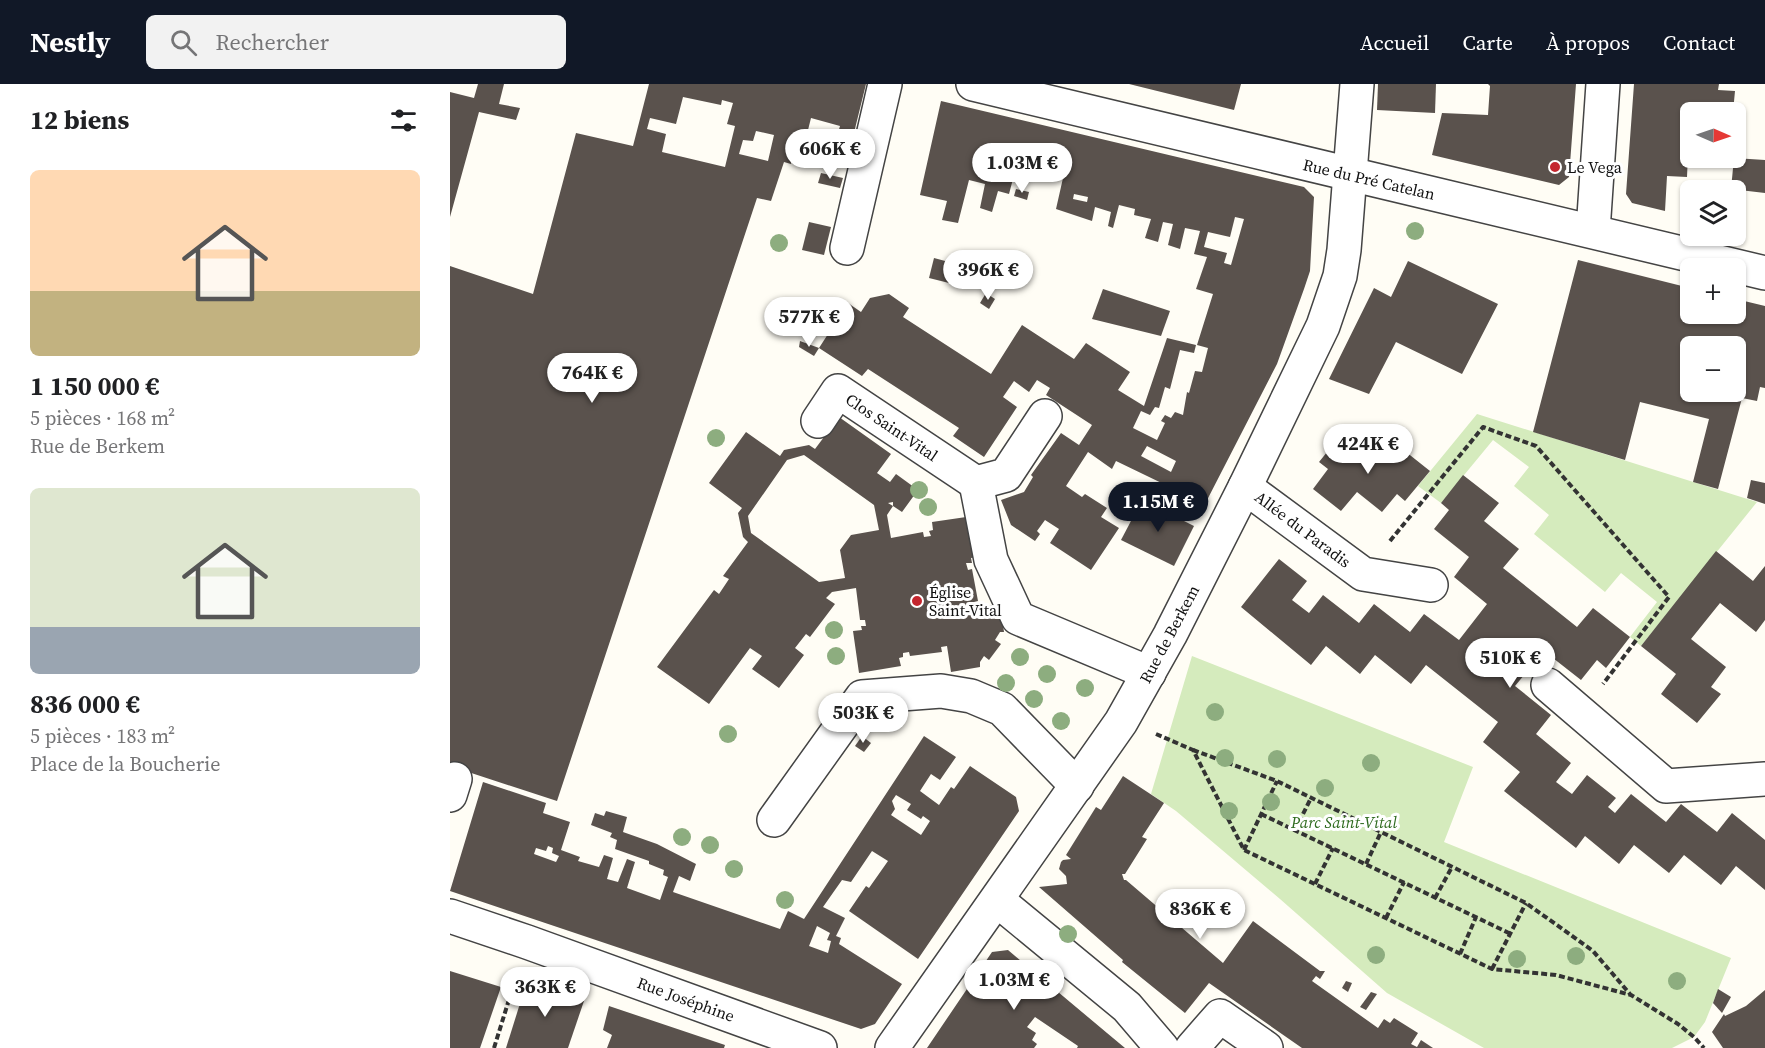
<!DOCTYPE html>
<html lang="fr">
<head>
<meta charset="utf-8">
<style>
	body { margin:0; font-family:"Source Serif 4",serif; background:#f2f2f2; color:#202124; height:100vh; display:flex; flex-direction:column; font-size:22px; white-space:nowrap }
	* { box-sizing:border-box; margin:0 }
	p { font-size:20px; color:#757577 }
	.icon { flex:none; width:33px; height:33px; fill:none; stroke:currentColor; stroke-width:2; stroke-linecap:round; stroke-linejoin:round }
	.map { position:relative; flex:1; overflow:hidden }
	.sheet { display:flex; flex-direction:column; background:#fff; width:450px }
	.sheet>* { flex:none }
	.needle { width:39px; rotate:92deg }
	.controls { position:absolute; left:1230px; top:18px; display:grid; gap:12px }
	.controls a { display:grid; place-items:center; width:66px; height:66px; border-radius:9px; background:#fff; box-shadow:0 2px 4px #0004; font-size:30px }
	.price { position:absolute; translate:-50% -51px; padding:0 14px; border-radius:21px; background:#fff; color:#222; font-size:20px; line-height:39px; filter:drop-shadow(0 2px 3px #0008) }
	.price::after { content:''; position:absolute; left:50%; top:36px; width:18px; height:14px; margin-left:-9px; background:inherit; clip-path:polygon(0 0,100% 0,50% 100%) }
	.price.on { background:#111827; color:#fff }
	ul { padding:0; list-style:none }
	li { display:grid; align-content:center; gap:12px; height:318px; padding:0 30px }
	li span { display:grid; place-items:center; height:186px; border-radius:9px; color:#555 }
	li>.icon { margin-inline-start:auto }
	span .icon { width:108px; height:108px; fill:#fffc; stroke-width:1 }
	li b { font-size:26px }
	h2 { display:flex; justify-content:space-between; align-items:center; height:72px; padding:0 30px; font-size:26px }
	header { display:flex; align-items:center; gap:36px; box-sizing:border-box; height:84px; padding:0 30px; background:#111827; color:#fff }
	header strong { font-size:28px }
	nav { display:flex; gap:33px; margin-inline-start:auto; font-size:21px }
	.search { width:420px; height:54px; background:#f2f2f2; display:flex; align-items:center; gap:15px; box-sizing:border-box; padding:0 21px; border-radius:9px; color:#757577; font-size:22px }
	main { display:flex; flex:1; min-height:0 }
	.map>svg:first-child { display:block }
</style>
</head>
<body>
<header>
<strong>Nestly</strong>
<div class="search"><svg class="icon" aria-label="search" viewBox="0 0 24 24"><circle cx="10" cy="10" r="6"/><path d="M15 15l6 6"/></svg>Rechercher</div>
<nav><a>Accueil</a><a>Carte</a><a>À propos</a><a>Contact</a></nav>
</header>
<main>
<section class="sheet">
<h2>12 biens<svg class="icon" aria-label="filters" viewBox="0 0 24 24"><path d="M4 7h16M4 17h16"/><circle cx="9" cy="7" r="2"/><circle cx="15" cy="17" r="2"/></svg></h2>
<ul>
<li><span style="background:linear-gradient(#ffd9b3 65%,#c2b280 0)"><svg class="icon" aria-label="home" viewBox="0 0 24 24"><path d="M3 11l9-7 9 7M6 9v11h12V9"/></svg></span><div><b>1 150 000 €</b><p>5 pièces · 168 m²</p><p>Rue de Berkem</p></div></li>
<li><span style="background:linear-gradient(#dfe7d0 75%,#9aa5b1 0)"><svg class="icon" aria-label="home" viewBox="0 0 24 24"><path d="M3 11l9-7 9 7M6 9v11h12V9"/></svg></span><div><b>836 000 €</b><p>5 pièces · 183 m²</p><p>Place de la Boucherie</p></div></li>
</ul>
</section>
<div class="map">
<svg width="1315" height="964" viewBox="0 0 1315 964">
	<rect width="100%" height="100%" fill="#fffdf5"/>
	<g fill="#d5ebbd">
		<path d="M 1027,330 L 1307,418 L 1191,562 L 1180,553 L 1207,518 L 1171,489 L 1155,508 L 1084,450 L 1099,431 L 1064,402 L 1079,383 L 1043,356 L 991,419 L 968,402 Z"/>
		<path d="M 742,572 L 1023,683 L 994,758 L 1281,874 L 1255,938 L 1244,953 L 1222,964 L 1034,964 L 937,909 L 830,815 L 726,727 L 701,710 Z"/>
	</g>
	<g fill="#5a524d" fill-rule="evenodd">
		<path d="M 28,0 L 54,0 L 49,20 L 70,24 L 66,36 L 29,28 L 0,133 L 0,8 L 24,14 Z"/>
		<path d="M 199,0 L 416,0 L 399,69 L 392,68 L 393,61 L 385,59 L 390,42 L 361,34 L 357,50 L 345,57 L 341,80 L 334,78 L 321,117 L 307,114 L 107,717 L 0,682 L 0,182 L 83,210 L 126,49 L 183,62 ZM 233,13 L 271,21 L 272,16 L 283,19 L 277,40 L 285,42 L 275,83 L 212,68 L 216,50 L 197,45 L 200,34 L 226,40 ZM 306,47 L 324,51 L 318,77 L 289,70 L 293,56 L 303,57 Z"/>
		<path d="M 679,0 L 791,0 L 784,26 Z"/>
		<path d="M 928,0 L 986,0 L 985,29 L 927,26 Z"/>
		<path d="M 1038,0 L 1126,0 L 1119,93 L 1109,101 L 982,71 L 992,29 L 1038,31 L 1040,2 Z"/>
		<path d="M 1184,0 L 1269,0 L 1268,6 L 1285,7 L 1283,28 L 1240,28 L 1240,70 L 1238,70 L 1237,93 L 1217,92 L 1215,127 L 1182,119 L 1176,110 Z"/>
		<path d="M 491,17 L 854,103 L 864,113 L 860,187 L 854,205 L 827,280 L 755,420 L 666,377 L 662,385 L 638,368 L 616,402 L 632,413 L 635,410 L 657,424 L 651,433 L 669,444 L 641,486 L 600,459 L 609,445 L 595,436 L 587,447 L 590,450 L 585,457 L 561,441 L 551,416 L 574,408 L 583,393 L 581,391 L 611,349 L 629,361 L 642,341 L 596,311 L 600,304 L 587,296 L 579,308 L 564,297 L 553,313 L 567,323 L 534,373 L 503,352 L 509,344 L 418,285 L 412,292 L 369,264 L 398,219 L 411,228 L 420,214 L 439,210 L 459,224 L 453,233 L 541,290 L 572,241 L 624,275 L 636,259 L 680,288 L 668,306 L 694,322 L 717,254 L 746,261 L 744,269 L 730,266 L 720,305 L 715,303 L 709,324 L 705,323 L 700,331 L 691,327 L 683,344 L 707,356 L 715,339 L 711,337 L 715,331 L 721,334 L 725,328 L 733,331 L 737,308 L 739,309 L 745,287 L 752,288 L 758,264 L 747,261 L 763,210 L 746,205 L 757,173 L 744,170 L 750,147 L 735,144 L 730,165 L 718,161 L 723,140 L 713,138 L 708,158 L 695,154 L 701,135 L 684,131 L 685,125 L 669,121 L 663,144 L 658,142 L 661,128 L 645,123 L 642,137 L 606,125 L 613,94 L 577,85 L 578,82 L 567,80 L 559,110 L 548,107 L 542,128 L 530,124 L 535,100 L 519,96 L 508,139 L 492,136 L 497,117 L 470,111 ZM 624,110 L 638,113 L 637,118 L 623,115 ZM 785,133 L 794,135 L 781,181 L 774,179 L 777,169 L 754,163 L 758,148 L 780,153 ZM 697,362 L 726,377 L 721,388 L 691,372 Z"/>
		<path d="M 1284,74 L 1315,76 L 1315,109 L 1281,105 Z"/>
		<path d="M 371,89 L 393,94 L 390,104 L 368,99 Z"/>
		<path d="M 566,105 L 579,108 L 577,116 L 564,112 Z"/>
		<path d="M 359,138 L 381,143 L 374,171 L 352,166 Z"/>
		<path d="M 484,174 L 525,185 L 519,204 L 479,194 Z"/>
		<path d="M 1128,176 L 1240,204 L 1240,230 L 1286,230 L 1286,215 L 1315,222 L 1315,304 L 1310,303 L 1307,317 L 1292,314 L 1268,405 L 1243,398 L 1259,335 L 1190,318 L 1175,376 L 1083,348 ZM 1240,262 L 1286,262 L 1286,308 L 1240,308 Z"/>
		<path d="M 958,177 L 1048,220 L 1012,290 L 946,258 L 919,310 L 879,295 L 924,204 L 941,213 Z"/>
		<path d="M 653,205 L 720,227 L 711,252 L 642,235 Z"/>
		<path d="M 536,209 L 545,215 L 539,225 L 530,219 Z"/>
		<path d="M 350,257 L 369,264 L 364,272 L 349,263 Z"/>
		<path d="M 389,333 L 441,370 L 427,389 L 440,398 L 446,390 L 468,406 L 452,428 L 443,422 L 443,418 L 438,419 L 443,422 L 437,431 L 441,454 L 473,448 L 474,453 L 481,452 L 479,447 L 483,446 L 482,438 L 523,432 L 529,473 L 521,474 L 522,479 L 516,479 L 518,486 L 522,485 L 528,517 L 524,518 L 524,524 L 550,520 L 554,548 L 550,548 L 545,556 L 551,560 L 539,576 L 534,572 L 530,578 L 530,583 L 501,588 L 497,562 L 491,563 L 492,568 L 460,572 L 459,568 L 453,569 L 453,573 L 449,574 L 451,582 L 409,589 L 403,547 L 412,546 L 411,542 L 416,542 L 415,536 L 410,536 L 406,504 L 382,508 L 376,514 L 385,520 L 360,553 L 356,550 L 345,564 L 354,571 L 329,604 L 302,585 L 312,572 L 300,564 L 259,620 L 207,583 L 264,506 L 269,510 L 279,495 L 273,492 L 298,458 L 293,453 L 288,429 L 292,424 L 259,399 L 296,348 L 330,372 L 334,366 L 359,361 L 365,365 ZM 354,371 L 424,421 L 429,446 L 401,451 L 390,466 L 395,494 L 369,498 L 301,449 L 298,432 L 337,376 Z"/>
		<path d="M 894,347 L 931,378 L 946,360 L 980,387 L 955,417 L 947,410 L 932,428 L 907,408 L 891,427 L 863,405 L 878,385 L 869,378 Z"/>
		<path d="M 1013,391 L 1049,419 L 1034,437 L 1069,465 L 1053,484 L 1127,543 L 1143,524 L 1180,553 L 1156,584 L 1147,576 L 1131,596 L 1094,567 L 1065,602 L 1101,631 L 1086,650 L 1121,679 L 1106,698 L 1122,710 L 1137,691 L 1166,714 L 1158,723 L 1165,729 L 1181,710 L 1216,738 L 1231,720 L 1267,748 L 1282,729 L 1315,756 L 1315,806 L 1286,782 L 1271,801 L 1234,771 L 1219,789 L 1184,761 L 1169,780 L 1135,752 L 1126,764 L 1054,707 L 1070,688 L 1033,658 L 1048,638 L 976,581 L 961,600 L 925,571 L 910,590 L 876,562 L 861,581 L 791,523 L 829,475 L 857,497 L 842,516 L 859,529 L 873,511 L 909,539 L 924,520 L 960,548 L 974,530 L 1009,556 L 1037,520 L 1004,493 L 1019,473 L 984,445 L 999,426 L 991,419 Z"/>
		<path d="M 1301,396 L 1315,399 L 1315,420 L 1297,414 Z"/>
		<path d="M 692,416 L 744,442 L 724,482 L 671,456 Z"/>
		<path d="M 1266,467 L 1303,497 L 1315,482 L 1315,536 L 1306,548 L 1270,519 L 1241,555 L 1276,583 L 1261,603 L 1271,610 L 1247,639 L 1211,610 L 1226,590 L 1191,562 Z"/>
		<path d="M 412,652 L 421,659 L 414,668 L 405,662 Z"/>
		<path d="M 474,652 L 506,673 L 490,696 L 481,690 L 470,707 L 489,721 L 501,703 L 504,705 L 520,682 L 566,713 L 569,727 L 468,875 L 399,827 L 416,802 L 419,804 L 438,777 L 422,767 L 401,798 L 392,796 L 373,823 L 395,834 L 386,852 L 391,854 L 389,860 L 452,900 L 425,940 L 411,945 L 0,807 L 33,698 L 96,719 L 93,729 L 120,738 L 111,766 L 130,773 L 128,777 L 149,783 L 154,771 L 163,774 L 157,795 L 168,798 L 177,775 L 185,778 L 177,804 L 210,816 L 218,793 L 213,791 L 214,786 L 199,780 L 199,777 L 165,765 L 167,756 L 160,753 L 162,749 L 141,741 L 145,729 L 154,732 L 156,727 L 177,733 L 173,748 L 207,760 L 246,780 L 240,797 L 229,792 L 223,808 L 330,845 L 338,827 L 354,835 ZM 446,711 L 461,720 L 457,726 L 471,735 L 473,732 L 480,737 L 471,751 L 441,731 L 445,725 L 442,717 ZM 98,762 L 103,764 L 102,769 L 109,772 L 106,778 L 84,770 L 86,764 L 96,767 ZM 367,842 L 380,849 L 377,856 L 381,857 L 378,869 L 359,862 Z"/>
		<path d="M 673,692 L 714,719 L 692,753 L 697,755 L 675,790 L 672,790 L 674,796 L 676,796 L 773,879 L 803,837 L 870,887 L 875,887 L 870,895 L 866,892 L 862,897 L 928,944 L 934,935 L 940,939 L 944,934 L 968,949 L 961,960 L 967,963 L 971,956 L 983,964 L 852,964 L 759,899 L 735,929 L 672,878 L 673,876 L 589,803 L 617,800 L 616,792 L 609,785 L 611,778 L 613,776 L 621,775 L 616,771 L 646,723 L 651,726 Z"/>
		<path d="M 558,866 L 657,949 L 675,964 L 627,964 L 628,962 L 585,933 L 577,943 L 586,949 L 582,956 L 587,960 L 584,964 L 477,964 L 542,868 Z"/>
		<path d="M 0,887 L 51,903 L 30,964 L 0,964 Z"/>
		<path d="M 78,894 L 135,914 L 118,964 L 56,964 Z"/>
		<path d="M 896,897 L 902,899 L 898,908 L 892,904 Z"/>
		<path d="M 1268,905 L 1281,913 L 1272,929 L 1263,919 Z"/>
		<path d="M 1315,906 L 1315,964 L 1273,964 L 1262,948 L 1274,930 L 1275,932 L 1296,922 Z"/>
		<path d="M 921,908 L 927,910 L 916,926 L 910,923 Z"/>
		<path d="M 159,922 L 275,961 L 274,964 L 157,964 L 162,951 L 153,946 Z"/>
	</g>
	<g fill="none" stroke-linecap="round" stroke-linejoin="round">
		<defs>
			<g id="minor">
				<path d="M 523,0 L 1315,189"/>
				<path d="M 1143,147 L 1153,0"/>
				<path d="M 397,164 L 435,0"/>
				<path d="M 368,337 L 388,307 L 526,399 L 556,391 L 595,332"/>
				<path d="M 526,399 L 541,476 L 568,534 L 699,589"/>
				<path d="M 795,403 L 913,490 L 981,501"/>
				<path d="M 1098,601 L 1216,702 L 1315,695"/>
				<path d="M 0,711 L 5,695"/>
				<path d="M 324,736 L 412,613 L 491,607 L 521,612 L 552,625 L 627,702"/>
				<path d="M 547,816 L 677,923 L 712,964"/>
				<path d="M 0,832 L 77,858 L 370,964"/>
				<path d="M 442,964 L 671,638 L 720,551 L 795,403 L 873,242 L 890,192 L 894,166 L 907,0"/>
				<path d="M 742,964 L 770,932 L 816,964"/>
			</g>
		</defs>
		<use href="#minor" stroke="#444" stroke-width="36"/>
		<g stroke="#333" stroke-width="4" stroke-dasharray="6 3" stroke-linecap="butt">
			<path d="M 940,457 L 1033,343 L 1086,362 L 1219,513 L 1153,600"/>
			<path d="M 706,650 L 743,666 L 794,766 L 1042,885 L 1106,891 L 1181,911 L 1228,940 L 1244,953 L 1254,964"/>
			<path d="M 743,666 L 827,697 L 1076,819 L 1143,867 L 1180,910"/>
			<path d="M 811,730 L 1061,850"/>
			<path d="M 845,746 L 861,714"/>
			<path d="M 794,766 L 827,697"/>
			<path d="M 916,780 L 931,748"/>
			<path d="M 865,800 L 883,764"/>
			<path d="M 985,814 L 1002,783"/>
			<path d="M 936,834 L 954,798"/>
			<path d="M 1010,870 L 1026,833"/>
			<path d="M 1042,885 L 1076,819"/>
			<path d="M 44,964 L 66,893"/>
		</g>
		<use href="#minor" stroke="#fff" stroke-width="33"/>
	</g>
	<g fill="#8dad7f">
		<circle cx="965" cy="147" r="9"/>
		<circle cx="329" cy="159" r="9"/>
		<circle cx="266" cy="354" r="9"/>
		<circle cx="469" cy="406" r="9"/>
		<circle cx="478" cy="423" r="9"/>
		<circle cx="384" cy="546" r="9"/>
		<circle cx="386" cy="572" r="9"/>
		<circle cx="570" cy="573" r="9"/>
		<circle cx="597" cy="590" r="9"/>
		<circle cx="556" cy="599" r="9"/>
		<circle cx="635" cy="604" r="9"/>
		<circle cx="584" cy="615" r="9"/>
		<circle cx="765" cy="628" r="9"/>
		<circle cx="611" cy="637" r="9"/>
		<circle cx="278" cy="650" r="9"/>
		<circle cx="775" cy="674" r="9"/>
		<circle cx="827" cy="675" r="9"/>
		<circle cx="921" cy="679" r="9"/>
		<circle cx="875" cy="704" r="9"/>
		<circle cx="821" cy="718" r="9"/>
		<circle cx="779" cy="727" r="9"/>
		<circle cx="232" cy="753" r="9"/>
		<circle cx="260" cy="761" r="9"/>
		<circle cx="284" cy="785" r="9"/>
		<circle cx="335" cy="816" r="9"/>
		<circle cx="618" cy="850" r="9"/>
		<circle cx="926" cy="871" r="9"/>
		<circle cx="1126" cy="872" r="9"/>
		<circle cx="1067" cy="875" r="9"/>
		<circle cx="1227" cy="897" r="9"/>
	</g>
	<g fill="#c4262e" stroke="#fff" stroke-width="2">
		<circle cx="1105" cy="83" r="6"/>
		<circle cx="467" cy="517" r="6"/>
	</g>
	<g text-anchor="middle" stroke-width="6" stroke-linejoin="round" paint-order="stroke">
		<g font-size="16" fill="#111" stroke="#fff" text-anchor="start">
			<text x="1117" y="89">Le Vega</text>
			<text x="479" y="514">Église<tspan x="479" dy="18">Saint-Vital</tspan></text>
		</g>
		<g font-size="16" fill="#111" stroke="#fff">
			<text transform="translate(919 95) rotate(13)" y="6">Rue du Pré Catelan</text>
			<text transform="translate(442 343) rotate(34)" y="6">Clos Saint-Vital</text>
			<text transform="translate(853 445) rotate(37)" y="6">Allée du Paradis</text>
			<text transform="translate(719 550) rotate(-62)" y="6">Rue de Berkem</text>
			<text transform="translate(236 915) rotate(20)" y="6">Rue Joséphine</text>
		</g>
		<g font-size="16" font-style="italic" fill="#2f6b1f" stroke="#fff">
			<text x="894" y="744">Parc Saint-Vital</text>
		</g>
	</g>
</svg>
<div class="controls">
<a><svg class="needle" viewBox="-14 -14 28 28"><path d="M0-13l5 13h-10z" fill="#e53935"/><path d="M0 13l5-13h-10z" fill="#757577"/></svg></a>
<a><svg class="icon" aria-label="layers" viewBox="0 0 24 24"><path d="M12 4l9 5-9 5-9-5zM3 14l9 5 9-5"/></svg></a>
<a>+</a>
<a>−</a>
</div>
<b class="price" style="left:380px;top:96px">606K €</b>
<b class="price" style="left:572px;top:110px">1.03M €</b>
<b class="price" style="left:538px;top:217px">396K €</b>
<b class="price" style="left:359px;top:264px">577K €</b>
<b class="price" style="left:142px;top:320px">764K €</b>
<b class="price" style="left:918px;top:391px">424K €</b>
<b class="price on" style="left:708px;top:449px">1.15M €</b>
<b class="price" style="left:1060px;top:605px">510K €</b>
<b class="price" style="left:413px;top:660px">503K €</b>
<b class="price" style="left:750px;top:856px">836K €</b>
<b class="price" style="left:564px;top:927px">1.03M €</b>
<b class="price" style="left:95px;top:934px">363K €</b>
</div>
</main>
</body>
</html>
